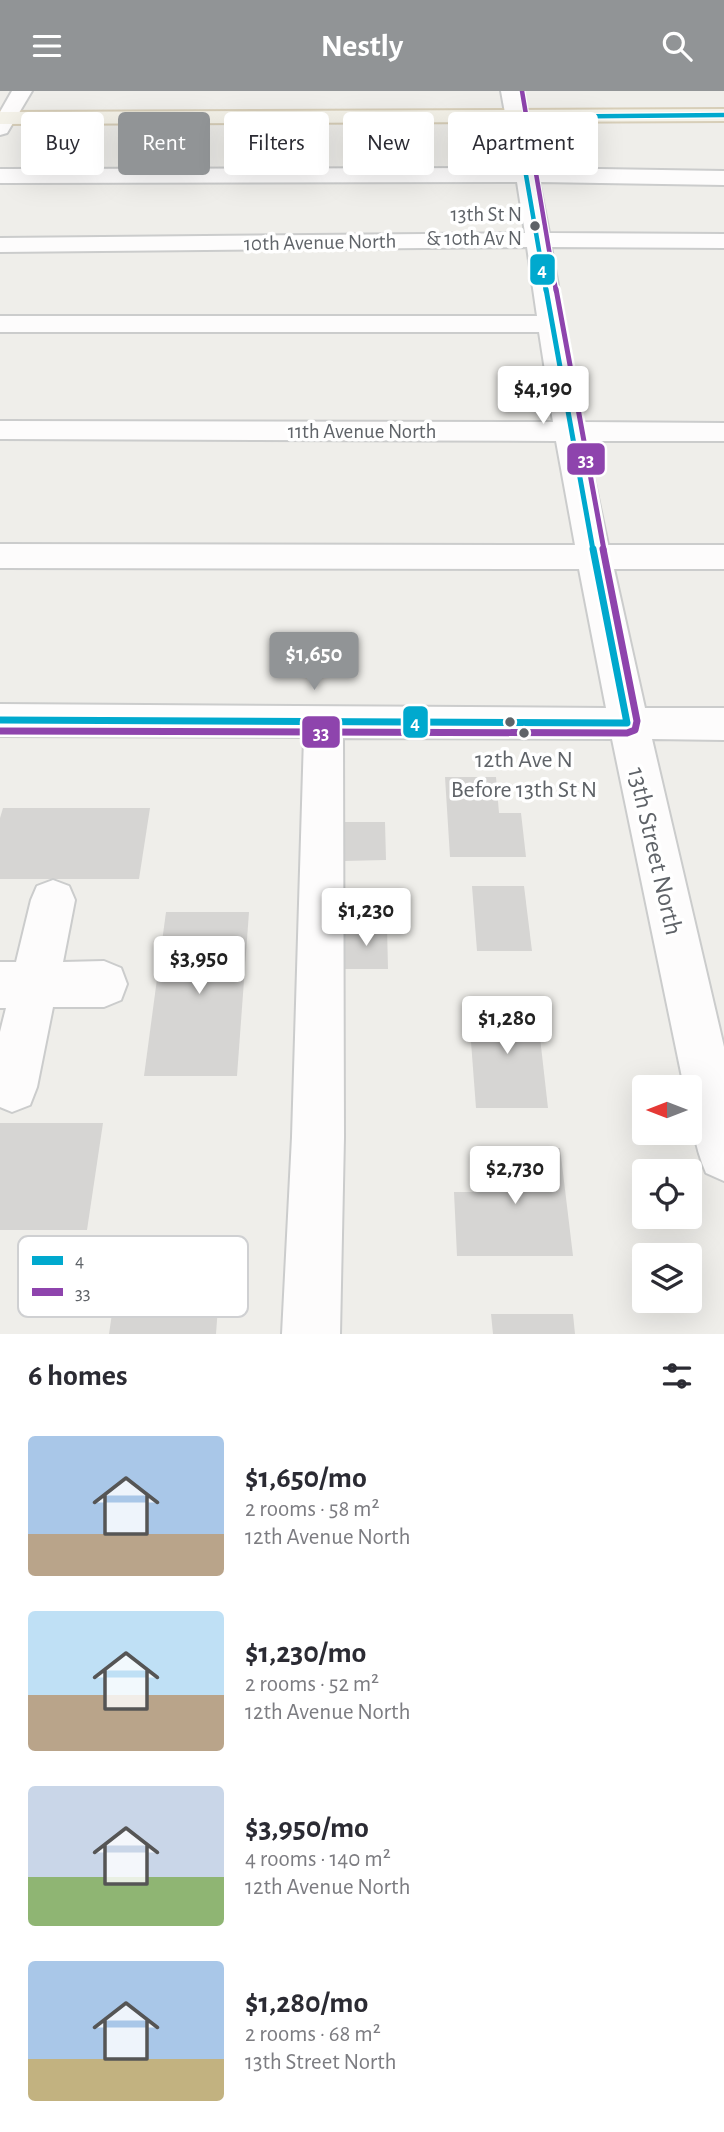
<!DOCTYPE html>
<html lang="en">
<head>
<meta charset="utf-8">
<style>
	body { margin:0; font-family:"Alegreya Sans",sans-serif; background:#f7f7f7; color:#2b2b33; height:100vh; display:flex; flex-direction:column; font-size:26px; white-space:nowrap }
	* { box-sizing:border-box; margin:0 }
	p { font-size:23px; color:#7c7c81 }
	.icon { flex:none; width:38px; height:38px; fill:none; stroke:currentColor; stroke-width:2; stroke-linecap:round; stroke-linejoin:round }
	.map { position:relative; height:1243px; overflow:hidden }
	.details { display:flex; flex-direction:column; background:#fff; flex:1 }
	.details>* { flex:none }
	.top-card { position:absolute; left:21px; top:21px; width:682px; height:63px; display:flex; gap:14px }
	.needle { width:46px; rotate:270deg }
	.tools { position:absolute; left:632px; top:984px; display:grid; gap:14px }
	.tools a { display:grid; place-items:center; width:70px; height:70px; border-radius:7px; background:#fff; box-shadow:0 7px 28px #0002; font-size:35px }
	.price { position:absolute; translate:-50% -60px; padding:0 16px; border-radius:7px; background:#fff; color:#222; font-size:23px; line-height:46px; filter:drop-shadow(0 2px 4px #0008) }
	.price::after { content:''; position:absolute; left:50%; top:42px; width:21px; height:16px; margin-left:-10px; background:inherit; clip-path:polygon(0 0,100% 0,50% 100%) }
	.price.active { background:#919496; color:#fff }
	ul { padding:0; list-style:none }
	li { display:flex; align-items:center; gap:21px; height:175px; padding:0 28px }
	li span { display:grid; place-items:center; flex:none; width:196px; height:140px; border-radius:7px; color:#555 }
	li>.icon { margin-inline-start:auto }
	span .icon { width:84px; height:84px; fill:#fffc; stroke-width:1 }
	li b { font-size:30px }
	h2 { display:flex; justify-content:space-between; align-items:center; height:84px; padding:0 28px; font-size:30px }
	.chip { padding:0 24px; border-radius:7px; background:#fff; box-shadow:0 7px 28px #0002; font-size:24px; line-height:63px }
	.chip.active { background:#919496; color:#fff }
	header { display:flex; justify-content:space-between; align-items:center; height:91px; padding:0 28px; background:#919496; color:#fff; font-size:32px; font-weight:700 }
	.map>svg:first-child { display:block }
</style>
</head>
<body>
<header><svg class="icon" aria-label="menu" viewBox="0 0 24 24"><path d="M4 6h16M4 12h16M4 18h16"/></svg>Nestly<svg class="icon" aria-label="search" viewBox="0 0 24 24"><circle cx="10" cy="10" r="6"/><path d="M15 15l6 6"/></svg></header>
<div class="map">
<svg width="724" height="1243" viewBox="0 0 724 1243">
	<rect width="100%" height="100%" fill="#efeeea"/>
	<g fill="#d6d5d3">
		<path d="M 445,686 L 496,686 L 499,722 L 521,722 L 526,766 L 450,766 Z"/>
		<path d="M 3,717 L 150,717 L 139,788 L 0,788 L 0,727 Z"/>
		<path d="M 345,731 L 385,731 L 386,769 L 344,770 Z"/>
		<path d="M 472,795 L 524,795 L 532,860 L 477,860 Z"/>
		<path d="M 166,821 L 249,821 L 237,985 L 144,985 Z"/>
		<path d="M 345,836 L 387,836 L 388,878 L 345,878 Z"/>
		<path d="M 468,911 L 536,911 L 548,1017 L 476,1017 Z"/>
		<path d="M 0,1032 L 103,1032 L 87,1139 L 0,1139 Z"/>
		<path d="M 478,1057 L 560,1057 L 573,1165 L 457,1165 L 454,1101 L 481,1101 Z"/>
		<path d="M 117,1188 L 220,1188 L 216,1243 L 109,1243 Z"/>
		<path d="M 491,1223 L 573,1223 L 575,1243 L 493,1243 Z"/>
	</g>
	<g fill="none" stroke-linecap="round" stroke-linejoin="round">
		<defs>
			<g id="minor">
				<path d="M 12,0 L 32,0 L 7,42 L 0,44 L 0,21 Z"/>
				<path d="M 501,0 L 521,0 L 537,77 L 724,80 L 724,94 L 539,91 L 549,142 L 724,143 L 724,157 L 551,156 L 583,331 L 724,332 L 724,350 L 586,350 L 608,454 L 724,454 L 724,478 L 614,478 L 645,617 L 724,617 L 724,649 L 652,648 L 724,956 L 724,1090 L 706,1082 C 694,1054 690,1026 690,996 L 684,996 L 612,648 L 343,647 L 344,1046 L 340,1243 L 282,1243 L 292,1046 L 304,646 L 0,645 L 0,613 L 606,617 L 579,478 L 0,477 L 0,453 L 575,454 L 556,350 L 0,348 L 0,330 L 553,331 L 539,241 L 0,241 L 0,225 L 537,225 L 527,156 L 0,161 L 0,147 L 525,142 L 517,91 L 0,92 L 0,78 L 515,77 Z"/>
				<path d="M 53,789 L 69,795 L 75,809 L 63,871 L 104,870 L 121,877 L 127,893 L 121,909 L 104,916 L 53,916 L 37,996 L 30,1014 L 12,1021 L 0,1016 L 0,941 L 6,917 L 0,917 L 0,871 L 16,871 L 31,809 L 37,795 Z"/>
			</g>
			<path id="major" d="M 724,18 L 724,30 L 0,33 L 0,21 Z"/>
		</defs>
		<use href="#minor" stroke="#cbcccc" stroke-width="4"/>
		<use href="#major" stroke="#d7ceb8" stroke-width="4"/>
		<use href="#minor" fill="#fdfcfc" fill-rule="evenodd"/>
		<use href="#major" fill="#f4f2e9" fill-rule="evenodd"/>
		<defs>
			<path id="bus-1-far2" d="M 546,200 L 516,26 L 724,24"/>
			<path id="bus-1-far1" d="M 546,198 L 593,459"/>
			<path id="bus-1" d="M 0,629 L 627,632 L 593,458"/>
			<path id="bus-2-far2" d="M 522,0 L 556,200"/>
			<path id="bus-2-far1" d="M 556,198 L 604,459"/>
			<path id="bus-2" d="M 0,640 L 627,642 L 635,639 L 637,630 L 603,458"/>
		</defs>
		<use href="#bus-1-far2" stroke="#fff" stroke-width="7"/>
		<use href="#bus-1-far1" stroke="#fff" stroke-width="10"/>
		<use href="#bus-1" stroke="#fff" stroke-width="12"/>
		<use href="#bus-2-far2" stroke="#fff" stroke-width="7"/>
		<use href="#bus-2-far1" stroke="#fff" stroke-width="10"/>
		<use href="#bus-2" stroke="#fff" stroke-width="12"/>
		<use href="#bus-1-far2" stroke="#00a9ce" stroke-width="4.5"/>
		<use href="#bus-1-far1" stroke="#00a9ce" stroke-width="5"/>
		<use href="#bus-1" stroke="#00a9ce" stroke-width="7"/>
		<use href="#bus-2-far2" stroke="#8e44ad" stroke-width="4.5"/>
		<use href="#bus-2-far1" stroke="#8e44ad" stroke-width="5"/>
		<use href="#bus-2" stroke="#8e44ad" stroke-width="7"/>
	</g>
	<g fill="#5f6368" stroke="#fff" stroke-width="2.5">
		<circle cx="535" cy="135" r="6"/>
		<circle cx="510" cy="631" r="6"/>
		<circle cx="524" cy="642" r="6"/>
	</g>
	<g text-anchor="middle" stroke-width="7" stroke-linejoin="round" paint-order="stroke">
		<g font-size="21" fill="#5f6368" stroke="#fff" text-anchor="end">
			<text x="522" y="130">13th St N<tspan x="522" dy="24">&amp; 10th Av N</tspan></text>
		</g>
		<g font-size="21" fill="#5f6368" stroke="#fff">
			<text transform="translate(320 151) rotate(-1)" y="7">10th Avenue North</text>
			<text x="362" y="347">11th Avenue North</text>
		</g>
		<g font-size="24" fill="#5f6368" stroke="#fff">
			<text x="524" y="676">12th Ave N<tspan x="524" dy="30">Before 13th St N</tspan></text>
		</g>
		<g font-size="26" fill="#5f6368" stroke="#fff">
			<text transform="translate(656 760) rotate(77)" y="9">13th Street North</text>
		</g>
	</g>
	<rect x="18" y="1145" width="230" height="81" rx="10" fill="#fff" stroke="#cfd0d2" stroke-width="2"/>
	<rect x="32" y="1165" width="31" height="9" fill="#00a9ce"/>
	<rect x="32" y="1197" width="31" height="8" fill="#8e44ad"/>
	<g font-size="19" fill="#5f6368">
		<text x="75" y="1176">4</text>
		<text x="75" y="1208">33</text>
	</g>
	<g stroke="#fff" stroke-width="2.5">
		<rect x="529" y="162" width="27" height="33" rx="7" fill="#00a9ce"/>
		<rect x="566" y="351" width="40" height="34" rx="7" fill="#8e44ad"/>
		<rect x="402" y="614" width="27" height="34" rx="7" fill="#00a9ce"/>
		<rect x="301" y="624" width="40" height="34" rx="7" fill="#8e44ad"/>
	</g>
	<g font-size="19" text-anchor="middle" font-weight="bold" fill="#fff">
		<text x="542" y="185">4</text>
		<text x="586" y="375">33</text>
		<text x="415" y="638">4</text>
		<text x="321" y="648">33</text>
	</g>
</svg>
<div class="tools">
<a><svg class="needle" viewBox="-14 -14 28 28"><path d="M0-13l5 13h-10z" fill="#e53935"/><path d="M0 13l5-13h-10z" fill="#7c7c81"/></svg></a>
<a><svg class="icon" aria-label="locate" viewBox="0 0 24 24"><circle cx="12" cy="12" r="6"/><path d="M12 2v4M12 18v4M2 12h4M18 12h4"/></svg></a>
<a><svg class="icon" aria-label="layers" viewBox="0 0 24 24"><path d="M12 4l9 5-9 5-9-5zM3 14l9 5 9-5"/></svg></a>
</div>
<b class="price" style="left:543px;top:335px">$4,190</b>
<b class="price active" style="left:314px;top:601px">$1,650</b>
<b class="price" style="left:366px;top:857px">$1,230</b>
<b class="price" style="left:199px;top:905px">$3,950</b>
<b class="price" style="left:507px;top:965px">$1,280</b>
<b class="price" style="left:515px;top:1115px">$2,730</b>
<div class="top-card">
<a class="chip">Buy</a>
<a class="chip active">Rent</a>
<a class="chip">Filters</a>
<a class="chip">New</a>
<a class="chip">Apartment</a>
</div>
</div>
<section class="details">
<h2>6 homes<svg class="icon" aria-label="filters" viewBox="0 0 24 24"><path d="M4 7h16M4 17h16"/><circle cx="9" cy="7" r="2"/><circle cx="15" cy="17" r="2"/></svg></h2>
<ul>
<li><span style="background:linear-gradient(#a9c7e8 70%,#b9a48a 0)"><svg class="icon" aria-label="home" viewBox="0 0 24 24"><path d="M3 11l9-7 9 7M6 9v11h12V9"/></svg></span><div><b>$1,650/mo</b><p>2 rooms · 58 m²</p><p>12th Avenue North</p></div></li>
<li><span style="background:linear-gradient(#bfe0f5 60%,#b9a48a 0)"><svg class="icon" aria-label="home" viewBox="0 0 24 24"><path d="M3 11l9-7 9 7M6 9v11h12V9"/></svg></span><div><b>$1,230/mo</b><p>2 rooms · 52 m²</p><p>12th Avenue North</p></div></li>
<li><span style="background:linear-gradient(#c9d6e8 65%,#8fb573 0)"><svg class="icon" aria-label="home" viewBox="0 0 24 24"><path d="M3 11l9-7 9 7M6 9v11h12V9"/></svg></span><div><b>$3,950/mo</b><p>4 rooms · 140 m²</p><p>12th Avenue North</p></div></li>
<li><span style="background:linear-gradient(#a9c7e8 70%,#c2b280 0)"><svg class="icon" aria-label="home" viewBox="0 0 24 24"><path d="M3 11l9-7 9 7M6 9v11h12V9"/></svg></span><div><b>$1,280/mo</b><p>2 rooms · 68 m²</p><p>13th Street North</p></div></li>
</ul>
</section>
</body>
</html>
